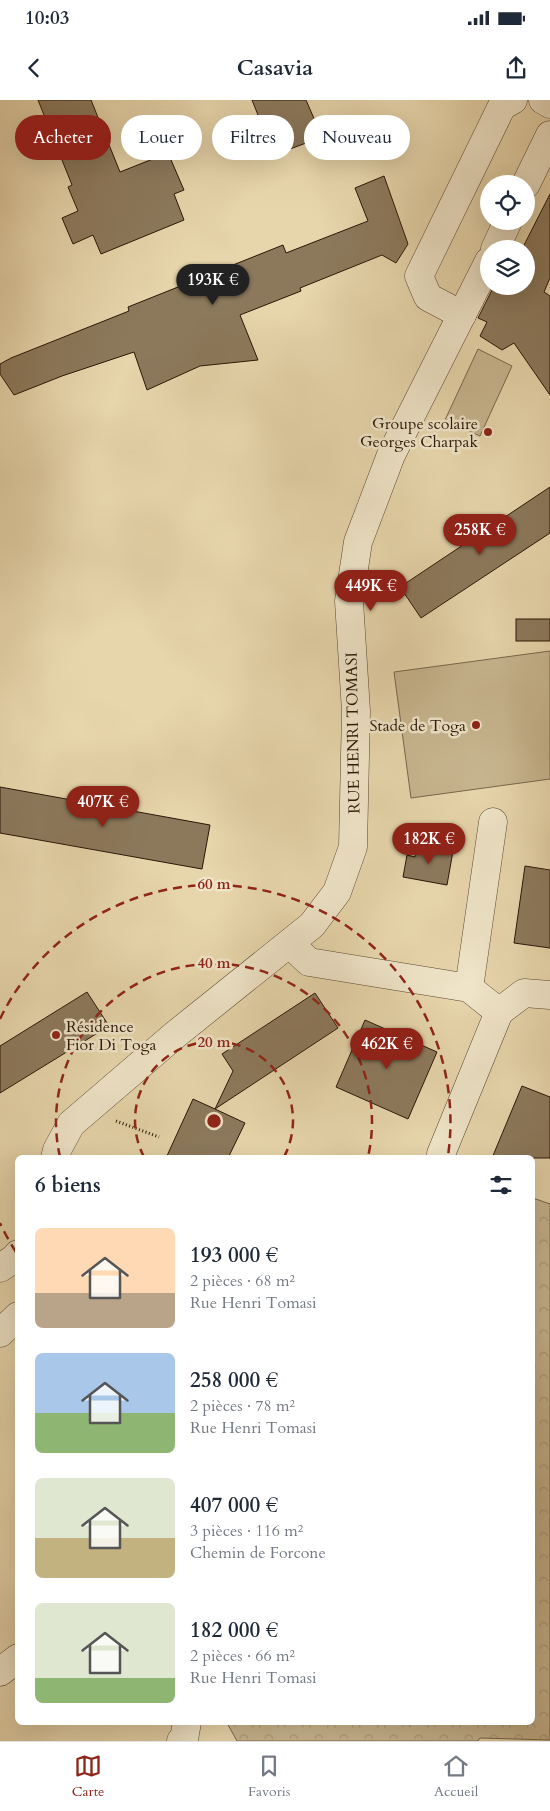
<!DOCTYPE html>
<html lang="fr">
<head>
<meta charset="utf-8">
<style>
	body { margin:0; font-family:Cardo,serif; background:#f2f2f3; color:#1f2937; height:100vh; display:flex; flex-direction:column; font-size:19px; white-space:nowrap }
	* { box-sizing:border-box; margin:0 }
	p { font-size:16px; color:#747a83 }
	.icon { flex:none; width:28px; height:28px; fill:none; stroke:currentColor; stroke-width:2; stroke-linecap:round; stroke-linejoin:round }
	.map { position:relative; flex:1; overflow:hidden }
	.panel { position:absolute; left:15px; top:1055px; width:520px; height:570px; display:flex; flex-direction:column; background:#fff; border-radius:8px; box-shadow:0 5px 20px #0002 }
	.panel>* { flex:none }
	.hud { position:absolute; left:15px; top:15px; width:520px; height:45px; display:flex; gap:10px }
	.controls { position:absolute; left:480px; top:75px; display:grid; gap:10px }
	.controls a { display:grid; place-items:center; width:55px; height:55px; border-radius:50%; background:#fff; box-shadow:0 5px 20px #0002; font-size:25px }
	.price { position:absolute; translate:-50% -42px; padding:0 11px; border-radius:18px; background:#8f2418; color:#fff; font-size:16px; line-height:32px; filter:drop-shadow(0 1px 2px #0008) }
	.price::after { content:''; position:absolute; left:50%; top:30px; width:15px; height:11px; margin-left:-8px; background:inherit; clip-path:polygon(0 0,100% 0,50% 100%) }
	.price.active { background:#222; color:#fff }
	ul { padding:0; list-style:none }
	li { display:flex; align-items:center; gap:15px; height:125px; padding:0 20px }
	li span { display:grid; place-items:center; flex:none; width:140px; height:100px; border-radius:8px; color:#555 }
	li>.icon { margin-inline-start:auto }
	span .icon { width:60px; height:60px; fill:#fffc; stroke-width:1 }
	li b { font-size:21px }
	h2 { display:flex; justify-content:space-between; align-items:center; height:60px; padding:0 20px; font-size:21px }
	.pill { padding:0 18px; border-radius:22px; background:#fff; box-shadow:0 5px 20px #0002; font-size:18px; line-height:45px }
	.pill.active { background:#8f2418; color:#fff }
	.status { display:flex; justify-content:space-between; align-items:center; height:35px; padding:0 25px; background:#fff; direction:ltr }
	.status svg { height:14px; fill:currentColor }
	header { display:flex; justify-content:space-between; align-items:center; height:65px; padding:0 20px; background:#fff; font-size:22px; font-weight:700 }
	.menu { display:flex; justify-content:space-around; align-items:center; height:70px; border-top:1px solid #e0e1e3; background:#fff; font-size:14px; color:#747a83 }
	.menu a { display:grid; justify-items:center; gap:2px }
	.menu .active { color:#8f2418 }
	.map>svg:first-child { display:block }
</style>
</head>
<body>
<div class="status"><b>10:03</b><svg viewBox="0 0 49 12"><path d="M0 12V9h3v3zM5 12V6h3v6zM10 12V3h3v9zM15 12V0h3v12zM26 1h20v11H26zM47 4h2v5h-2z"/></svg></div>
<header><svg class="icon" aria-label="back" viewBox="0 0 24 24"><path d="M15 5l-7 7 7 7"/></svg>Casavia<svg class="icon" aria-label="share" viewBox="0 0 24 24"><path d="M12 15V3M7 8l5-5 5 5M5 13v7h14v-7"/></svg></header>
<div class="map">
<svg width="550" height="1641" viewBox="0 0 550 1641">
	<defs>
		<pattern id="forest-crowns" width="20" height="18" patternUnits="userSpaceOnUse" patternTransform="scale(1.25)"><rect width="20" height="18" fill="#c7b58f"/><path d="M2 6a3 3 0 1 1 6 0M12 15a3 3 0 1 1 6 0" fill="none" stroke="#ab9b7a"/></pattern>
	</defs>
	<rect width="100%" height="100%" fill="#e7d5ab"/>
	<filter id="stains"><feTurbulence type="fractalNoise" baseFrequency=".004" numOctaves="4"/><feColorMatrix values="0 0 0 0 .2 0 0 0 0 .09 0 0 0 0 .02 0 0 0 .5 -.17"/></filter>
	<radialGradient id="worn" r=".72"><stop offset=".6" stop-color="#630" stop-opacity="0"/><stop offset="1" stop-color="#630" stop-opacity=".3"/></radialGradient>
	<path fill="url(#forest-crowns)" stroke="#78664b" d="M 533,1098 L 550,1104 L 550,1640 L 480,1638 L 478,1641 L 237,1641 L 227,1623 L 532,1622 Z"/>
	<g fill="#c7b58f" stroke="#78664b">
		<path d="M 478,249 L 512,266 L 480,336 L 445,320 Z"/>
		<path d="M 550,551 L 550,679 L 411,698 L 394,572 Z"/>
	</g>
	<g fill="#8c795c" stroke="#2a1607">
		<path d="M 38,0 L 91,0 L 120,72 L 168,53 L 184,90 L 174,94 L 184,120 L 101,154 L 93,135 L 73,144 L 62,118 L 78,111 L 68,87 L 72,85 Z"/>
		<path d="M 252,0 L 306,0 L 322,37 L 274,55 Z"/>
		<path d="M 384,76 L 408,144 L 396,163 L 382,155 L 300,188 L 301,191 L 240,215 L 258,260 L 200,266 L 147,290 L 134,252 L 62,276 L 14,295 L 0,274 L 0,264 L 11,258 L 129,211 L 128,207 L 283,145 L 286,153 L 368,121 L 355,88 Z"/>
		<path d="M 550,94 L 550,178 L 544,192 L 550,196 L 550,295 L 514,243 L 502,250 L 480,236 L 487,222 L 478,218 L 494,186 L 526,186 L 526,149 L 522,149 Z"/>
		<path d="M 550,387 L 550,433 L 421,518 L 400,487 Z"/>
		<rect x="516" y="519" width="34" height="22"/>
		<path d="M 0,687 L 210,725 L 202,769 L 0,733 Z"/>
		<path d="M 417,744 L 453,751 L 447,785 L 403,777 L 407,755 L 415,757 Z"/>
		<path d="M 525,766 L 550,770 L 550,848 L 514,843 Z"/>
		<path d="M 87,892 L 109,926 L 0,993 L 0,946 Z"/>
		<path d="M 315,893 L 338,928 L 215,1009 L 245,1023 L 228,1058 L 166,1058 L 193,999 L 215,1009 L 233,971 L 222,954 Z"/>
		<path d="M 365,920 L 437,952 L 408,1019 L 336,987 Z"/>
		<path d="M 522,986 L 550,997 L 550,1058 L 492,1058 Z"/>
	</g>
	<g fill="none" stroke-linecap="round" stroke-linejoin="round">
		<defs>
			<g id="minor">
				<path d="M 543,0 L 550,4"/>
				<path d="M 526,84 L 550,35"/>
				<path d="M 495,149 L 508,121"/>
				<path d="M 462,215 L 428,197 L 419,176 L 502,6 L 513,0"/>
				<path d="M 290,844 L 309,862 L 469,888 L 499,912 L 524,893 L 550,895"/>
				<path d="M 469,888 L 493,722"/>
				<path d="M 441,1054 L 499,912"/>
				<path d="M 55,1058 L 57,1050 L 71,1024 L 176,934 L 312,825 L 337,792 L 353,747 L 356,611 L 349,501 L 358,442 L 391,355 L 489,161"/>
				<path d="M 0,1168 L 15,1158 L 18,1154"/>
				<path d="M 0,1233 L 18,1216"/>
				<path d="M 0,1572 L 18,1558"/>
				<path d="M 181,1641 L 184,1639 L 187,1622"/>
			</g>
		</defs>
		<use href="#minor" stroke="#594630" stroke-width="29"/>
		<path stroke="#2a1607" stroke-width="3" stroke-dasharray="1 2.5" stroke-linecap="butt" d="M 116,1021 L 159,1037"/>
		<use href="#minor" stroke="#efe4c8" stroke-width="28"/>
	</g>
	<g fill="none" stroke="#8f2418" stroke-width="2.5" stroke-dasharray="9 6">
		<path d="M144 1057A79 79 0 1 1 284 1057"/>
		<path d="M60 1057A158 158 0 1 1 368 1057"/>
		<path d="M16 1152A237 237 0 0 1 0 1123M0 919A237 237 0 0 1 448 1056"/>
	</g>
	<g fill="#8f2418" stroke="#efe4c8" stroke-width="2">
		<circle cx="488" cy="332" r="5"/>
		<circle cx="476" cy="625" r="5"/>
		<circle cx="56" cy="935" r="5"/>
	</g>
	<g text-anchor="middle" stroke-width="5" stroke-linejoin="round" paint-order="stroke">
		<g font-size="16" fill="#2a1607" stroke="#efe4c8" text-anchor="end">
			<text x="478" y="329">Groupe scolaire<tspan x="478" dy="18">Georges Charpak</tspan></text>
			<text x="466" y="631">Stade de Toga</text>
			<text x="66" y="932" text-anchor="start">Résidence<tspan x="66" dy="18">Fior Di Toga</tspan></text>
		</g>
		<g font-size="16" fill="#2a1607" stroke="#efe4c8">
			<text transform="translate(352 633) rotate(-91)" y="6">RUE HENRI TOMASI</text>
		</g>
	</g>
	<circle cx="214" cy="1021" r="8" fill="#8f2418" stroke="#efe4c8" stroke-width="2.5"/>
	<g font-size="15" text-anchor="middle" font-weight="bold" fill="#8f2418" stroke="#efe4c8" stroke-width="5" stroke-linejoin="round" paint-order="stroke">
		<text x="214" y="789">60 m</text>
		<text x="214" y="868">40 m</text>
		<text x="214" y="947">20 m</text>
	</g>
	<rect width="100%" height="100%" filter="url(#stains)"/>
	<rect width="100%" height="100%" fill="url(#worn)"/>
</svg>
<div class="controls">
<a><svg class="icon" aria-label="locate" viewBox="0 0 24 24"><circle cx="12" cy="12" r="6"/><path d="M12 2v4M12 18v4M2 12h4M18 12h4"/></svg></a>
<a><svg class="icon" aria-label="layers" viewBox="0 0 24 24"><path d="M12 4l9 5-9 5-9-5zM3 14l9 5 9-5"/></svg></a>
</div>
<b class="price active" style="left:213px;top:206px">193K €</b>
<b class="price" style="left:480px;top:456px">258K €</b>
<b class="price" style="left:371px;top:512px">449K €</b>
<b class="price" style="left:103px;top:728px">407K €</b>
<b class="price" style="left:429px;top:765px">182K €</b>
<b class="price" style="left:387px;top:970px">462K €</b>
<div class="hud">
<a class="pill active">Acheter</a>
<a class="pill">Louer</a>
<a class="pill">Filtres</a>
<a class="pill">Nouveau</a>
</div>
<section class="panel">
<h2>6 biens<svg class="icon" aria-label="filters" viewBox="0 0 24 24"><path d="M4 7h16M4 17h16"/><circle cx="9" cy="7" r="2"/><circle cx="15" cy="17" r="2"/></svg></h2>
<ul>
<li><span style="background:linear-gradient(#ffd9b3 65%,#b9a48a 0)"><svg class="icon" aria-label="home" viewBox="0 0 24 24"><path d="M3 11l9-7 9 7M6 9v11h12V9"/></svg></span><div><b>193 000 €</b><p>2 pièces · 68 m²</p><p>Rue Henri Tomasi</p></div></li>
<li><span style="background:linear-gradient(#a9c7e8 60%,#8fb573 0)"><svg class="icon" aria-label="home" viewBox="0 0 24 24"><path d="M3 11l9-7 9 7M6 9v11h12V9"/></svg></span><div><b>258 000 €</b><p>2 pièces · 78 m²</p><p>Rue Henri Tomasi</p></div></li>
<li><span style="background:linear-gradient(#dfe7d0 60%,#c2b280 0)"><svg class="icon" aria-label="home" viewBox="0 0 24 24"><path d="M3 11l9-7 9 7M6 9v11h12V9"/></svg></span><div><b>407 000 €</b><p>3 pièces · 116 m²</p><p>Chemin de Forcone</p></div></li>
<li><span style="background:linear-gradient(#dfe7d0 75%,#8fb573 0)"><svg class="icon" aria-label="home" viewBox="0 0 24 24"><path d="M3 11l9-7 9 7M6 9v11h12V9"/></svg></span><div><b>182 000 €</b><p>2 pièces · 66 m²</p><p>Rue Henri Tomasi</p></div></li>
</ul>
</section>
</div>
<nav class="menu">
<a class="active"><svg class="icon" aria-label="map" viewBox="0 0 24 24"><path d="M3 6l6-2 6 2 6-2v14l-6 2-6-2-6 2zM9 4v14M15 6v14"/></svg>Carte</a>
<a><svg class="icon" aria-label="saved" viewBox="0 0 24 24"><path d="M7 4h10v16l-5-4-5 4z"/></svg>Favoris</a>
<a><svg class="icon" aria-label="home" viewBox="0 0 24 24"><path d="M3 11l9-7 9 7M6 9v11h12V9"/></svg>Accueil</a>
</nav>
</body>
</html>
